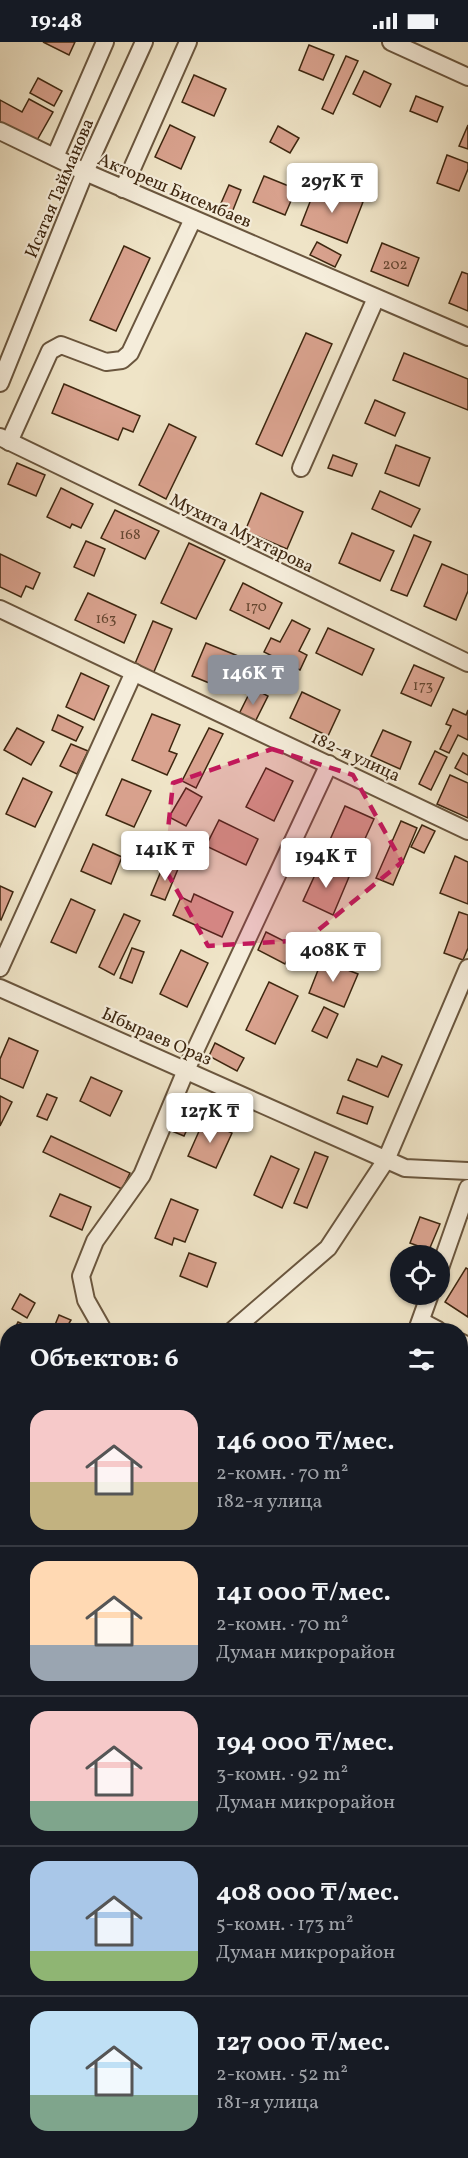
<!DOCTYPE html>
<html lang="ru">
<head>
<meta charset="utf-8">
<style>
	body { margin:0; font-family:Vollkorn,serif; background:#242831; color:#f1f3f6; height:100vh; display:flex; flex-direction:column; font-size:22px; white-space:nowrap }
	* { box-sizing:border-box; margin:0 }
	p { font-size:20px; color:#9ea1a6 }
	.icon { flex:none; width:33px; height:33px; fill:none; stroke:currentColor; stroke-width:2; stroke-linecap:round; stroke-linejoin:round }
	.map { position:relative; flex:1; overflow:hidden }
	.details { position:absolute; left:0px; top:1281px; width:468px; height:836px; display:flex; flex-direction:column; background:#171b24; border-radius:24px 24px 0 0; box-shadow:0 2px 4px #0004 }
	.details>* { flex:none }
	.fabs { position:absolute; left:390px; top:1203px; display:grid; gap:12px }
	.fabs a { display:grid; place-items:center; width:60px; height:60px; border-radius:50%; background:#171b24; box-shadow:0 2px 4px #0004; font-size:30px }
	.price { position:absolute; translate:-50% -51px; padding:0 14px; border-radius:6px; background:#fff; color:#222; font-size:20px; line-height:39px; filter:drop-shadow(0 2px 3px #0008) }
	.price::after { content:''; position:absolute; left:50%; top:36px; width:18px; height:14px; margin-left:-9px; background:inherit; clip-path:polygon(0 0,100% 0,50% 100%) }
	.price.on { background:#8c9099; color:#fff }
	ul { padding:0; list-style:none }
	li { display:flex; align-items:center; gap:18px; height:150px; padding:0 30px }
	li+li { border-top:2px solid #363941 }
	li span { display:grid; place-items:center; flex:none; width:168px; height:120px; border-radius:18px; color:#555 }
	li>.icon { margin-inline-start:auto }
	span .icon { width:72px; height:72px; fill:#fffc; stroke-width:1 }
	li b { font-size:26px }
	h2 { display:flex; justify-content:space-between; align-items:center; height:72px; padding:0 30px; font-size:26px }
	.status { display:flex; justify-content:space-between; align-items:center; height:42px; padding:0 30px; background:#171b24; direction:ltr }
	.status svg { height:16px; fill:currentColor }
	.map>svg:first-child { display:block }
</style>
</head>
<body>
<div class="status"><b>19:48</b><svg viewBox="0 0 49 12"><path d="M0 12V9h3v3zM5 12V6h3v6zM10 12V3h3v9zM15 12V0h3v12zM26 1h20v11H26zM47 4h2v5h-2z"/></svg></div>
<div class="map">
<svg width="468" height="2116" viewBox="0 0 468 2116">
	<rect width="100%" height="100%" fill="#efe4c7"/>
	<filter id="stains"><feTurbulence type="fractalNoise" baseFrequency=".00333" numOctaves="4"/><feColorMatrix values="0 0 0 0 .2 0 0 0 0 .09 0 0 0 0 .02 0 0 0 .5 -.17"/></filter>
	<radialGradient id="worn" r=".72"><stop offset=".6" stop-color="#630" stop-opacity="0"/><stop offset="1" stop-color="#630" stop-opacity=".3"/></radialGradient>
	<g fill="#d9a28e" stroke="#3e2710" stroke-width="1.5">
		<path d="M 43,0 L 75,0 L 69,13 Z"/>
		<path d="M 309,3 L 334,13 L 323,38 L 299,28 Z"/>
		<path d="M 346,14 L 358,19 L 333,72 L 322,67 Z"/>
		<path d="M 364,29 L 391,42 L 380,65 L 353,52 Z"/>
		<path d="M 194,33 L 226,47 L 214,74 L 182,60 Z"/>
		<path d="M 38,36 L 62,49 L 54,64 L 30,51 Z"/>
		<path d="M 416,54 L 443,65 L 437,80 L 410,69 Z"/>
		<path d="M 29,57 L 53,70 L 36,100 L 0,80 L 0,58 L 22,70 Z"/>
		<path d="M 170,83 L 195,95 L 181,127 L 155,115 Z"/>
		<path d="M 468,83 L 468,107 L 459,104 Z"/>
		<path d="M 278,84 L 299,96 L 290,111 L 270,100 Z"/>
		<path d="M 447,113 L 468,121 L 468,127 L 459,149 L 437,141 Z"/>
		<path d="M 264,134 L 296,147 L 285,173 L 253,160 Z"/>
		<path d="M 317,142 L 363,160 L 347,201 L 301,183 Z"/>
		<path d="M 229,143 L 241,148 L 231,173 L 218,168 Z"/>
		<path d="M 317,200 L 341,213 L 335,225 L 310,213 Z"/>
		<path d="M 382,201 L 419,216 L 408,244 L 371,229 Z"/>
		<path d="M 124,204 L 150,216 L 116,289 L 90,278 Z"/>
		<path d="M 462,230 L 468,232 L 468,269 L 449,261 Z"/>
		<path d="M 306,291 L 332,302 L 282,414 L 256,402 Z"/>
		<path d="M 404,311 L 468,337 L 468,368 L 393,338 Z"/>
		<path d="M 64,342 L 140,374 L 133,390 L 123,386 L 118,398 L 52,371 Z"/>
		<path d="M 375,358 L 405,371 L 395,394 L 365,381 Z"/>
		<path d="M 169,382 L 196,395 L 166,457 L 139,443 Z"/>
		<path d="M 396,403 L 430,416 L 419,444 L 385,431 Z"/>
		<path d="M 333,413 L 357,422 L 352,434 L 328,426 Z"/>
		<path d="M 17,421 L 45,433 L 36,454 L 8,442 Z"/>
		<path d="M 61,446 L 93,462 L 81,486 L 72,482 L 70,486 L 47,475 Z"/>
		<path d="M 380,449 L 420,467 L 411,485 L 372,467 Z"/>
		<path d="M 261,451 L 303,470 L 287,507 L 245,489 Z"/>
		<path d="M 115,468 L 159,489 L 145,517 L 101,496 Z"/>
		<path d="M 352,491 L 394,509 L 380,539 L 339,521 Z"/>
		<path d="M 414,493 L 431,500 L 407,554 L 391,548 Z"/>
		<path d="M 86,499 L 105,507 L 94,534 L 74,525 Z"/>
		<path d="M 189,501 L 225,518 L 196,577 L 161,561 Z"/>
		<path d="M 0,512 L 40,531 L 33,547 L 26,544 L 21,555 L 0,545 Z"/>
		<path d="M 442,522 L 468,533 L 468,549 L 456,578 L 424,564 Z"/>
		<path d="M 243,541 L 282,561 L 269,587 L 230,568 Z"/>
		<path d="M 88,551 L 136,573 L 124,601 L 75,578 Z"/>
		<path d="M 292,578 L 310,587 L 299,609 L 307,613 L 300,628 L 264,610 L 271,596 L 280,600 Z"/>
		<path d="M 153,579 L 172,587 L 153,632 L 134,624 Z"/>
		<path d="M 328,586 L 374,607 L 362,633 L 316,611 Z"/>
		<path d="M 206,601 L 238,614 L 224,647 L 192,634 Z"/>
		<path d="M 414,623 L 444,636 L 431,664 L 401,651 Z"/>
		<path d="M 81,631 L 109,644 L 94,678 L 66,665 Z"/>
		<path d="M 252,646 L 268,654 L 254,682 L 238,674 Z"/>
		<path d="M 302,650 L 340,668 L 328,694 L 290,676 Z"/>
		<path d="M 453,667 L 466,673 L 468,668 L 468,698 L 458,693 L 449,711 L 440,707 L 451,684 L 446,682 Z"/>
		<path d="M 152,672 L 180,683 L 169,709 L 177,712 L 167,733 L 132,718 Z"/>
		<path d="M 58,673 L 83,685 L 76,699 L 52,688 Z"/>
		<path d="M 17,686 L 44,700 L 31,723 L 4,708 Z"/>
		<path d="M 209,686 L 223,692 L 196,746 L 182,739 Z"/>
		<path d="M 383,688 L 411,700 L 400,727 L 371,714 Z"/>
		<path d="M 71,702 L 88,709 L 77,732 L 60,724 Z"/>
		<path d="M 435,709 L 447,715 L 431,748 L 419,742 Z"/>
		<path d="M 463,711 L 468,714 L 468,733 L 455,726 Z"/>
		<path d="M 266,726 L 293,739 L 274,779 L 246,765 Z"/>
		<path d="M 450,733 L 468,741 L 468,776 L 437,762 Z"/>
		<path d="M 23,736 L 52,750 L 35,785 L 6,772 Z"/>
		<path d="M 122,737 L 151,749 L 134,785 L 106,773 Z"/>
		<path d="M 186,746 L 202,755 L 186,784 L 169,775 Z"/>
		<path d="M 345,764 L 374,777 L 358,812 L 329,800 Z"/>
		<path d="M 219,778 L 258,797 L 246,823 L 206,804 Z"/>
		<path d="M 401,779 L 417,786 L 393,843 L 376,836 Z"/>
		<path d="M 422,783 L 435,789 L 424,811 L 411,805 Z"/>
		<path d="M 93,802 L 122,815 L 111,842 L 81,829 Z"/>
		<path d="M 455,814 L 468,820 L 468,862 L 440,851 Z"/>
		<path d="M 164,822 L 178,827 L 165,858 L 151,853 Z"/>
		<path d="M 320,822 L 349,835 L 333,873 L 303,859 Z"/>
		<path d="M 0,844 L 13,850 L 1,878 L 0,877 Z"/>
		<path d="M 194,852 L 233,870 L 222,895 L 173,873 L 181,855 L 191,860 Z"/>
		<path d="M 71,857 L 95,868 L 76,911 L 51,900 Z"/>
		<path d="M 459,870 L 468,873 L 468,906 L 463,918 L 444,911 Z"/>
		<path d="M 124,872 L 140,879 L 114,933 L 99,925 Z"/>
		<path d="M 266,890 L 294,904 L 285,922 L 258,908 Z"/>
		<path d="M 132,906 L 144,910 L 132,941 L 120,936 Z"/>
		<path d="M 181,908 L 208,921 L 187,965 L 160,952 Z"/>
		<path d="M 322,918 L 358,932 L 344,965 L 309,951 Z"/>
		<path d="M 269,940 L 298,954 L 275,1002 L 246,988 Z"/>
		<path d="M 324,965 L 338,972 L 327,996 L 312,989 Z"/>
		<path d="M 9,996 L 38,1009 L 23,1046 L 0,1036 L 0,1017 Z"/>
		<path d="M 215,1001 L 244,1016 L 237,1029 L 209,1014 Z"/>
		<path d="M 382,1014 L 402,1023 L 388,1055 L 348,1038 L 357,1017 L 377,1025 Z"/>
		<path d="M 91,1035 L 122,1049 L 110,1074 L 80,1059 Z"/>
		<path d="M 47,1052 L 57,1056 L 47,1078 L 37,1074 Z"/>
		<path d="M 0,1054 L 12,1060 L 0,1084 Z"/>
		<path d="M 343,1054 L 373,1065 L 367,1082 L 337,1071 Z"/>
		<path d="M 185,1060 L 197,1066 L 184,1094 L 172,1089 Z"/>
		<path d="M 204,1078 L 232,1091 L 216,1126 L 188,1114 Z"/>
		<path d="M 51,1094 L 130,1131 L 122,1147 L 43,1110 Z"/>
		<path d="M 315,1110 L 328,1115 L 307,1166 L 294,1161 Z"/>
		<path d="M 271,1114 L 299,1127 L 282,1166 L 254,1153 Z"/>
		<path d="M 60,1152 L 91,1165 L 82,1188 L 50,1174 Z"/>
		<path d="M 171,1157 L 198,1168 L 185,1200 L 174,1196 L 172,1203 L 155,1196 Z"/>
		<path d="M 420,1175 L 440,1182 L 429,1208 L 410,1201 Z"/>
		<path d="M 189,1211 L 216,1221 L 207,1245 L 180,1234 Z"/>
		<path d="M 466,1226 L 468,1227 L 468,1275 L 445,1260 Z"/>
		<path d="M 20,1252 L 35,1261 L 27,1276 L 12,1267 Z"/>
		<path d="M 59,1273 L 71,1278 L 65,1288 L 53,1288 Z"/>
		<path d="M 18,1280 L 37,1288 L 14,1288 Z"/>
		<path d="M 8,1303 L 8,1328 L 0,1325 Z"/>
		<path d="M 460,1311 L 468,1315 L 468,1339 L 460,1336 Z"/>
		<path d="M 461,1354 L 468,1357 L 468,1377 L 460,1374 Z"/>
		<path d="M 460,1401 L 468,1403 L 468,1436 L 460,1434 Z"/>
		<path d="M 460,1436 L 468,1438 L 460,1463 Z"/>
		<path d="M 0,1561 L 8,1562 L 4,1589 L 0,1588 Z"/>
		<path d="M 1,1630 L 8,1632 L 8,1656 L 1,1679 Z"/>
		<path d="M 460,1670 L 468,1671 L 468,1692 L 460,1691 Z"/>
		<path d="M 460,1772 L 468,1773 L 468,1804 L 460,1803 Z"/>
		<path d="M 460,1840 L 465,1840 L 464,1870 L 460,1869 Z"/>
		<path d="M 231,2109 L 281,2109 L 280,2116 L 240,2116 L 230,2115 Z"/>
	</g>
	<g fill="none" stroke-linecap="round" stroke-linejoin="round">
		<defs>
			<g id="minor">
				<path d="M 391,0 L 468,35"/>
				<path d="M 0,89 L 85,130 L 468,295"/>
				<path d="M 55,115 L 105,0"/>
				<path d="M 123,147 L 188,0"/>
				<path d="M 0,341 L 85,130 L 144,0"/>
				<path d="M 0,395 L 468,621"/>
				<path d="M 9,400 L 50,309 L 61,303 L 106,320 L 122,318 L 130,311 L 193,177"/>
				<path d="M 301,426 L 376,256"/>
				<path d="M 0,567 L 468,789"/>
				<path d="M 0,926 L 134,630"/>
				<path d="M 0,946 L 405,1126 L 468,1129"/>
				<path d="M 440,1226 L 468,1146"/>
				<path d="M 421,1279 L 438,1288"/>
				<path d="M 103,1288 L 86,1258 L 81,1234 L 95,1199 L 142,1133 L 186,1028 L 329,722"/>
				<path d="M 233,1288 L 328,1206 L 386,1118 L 468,926"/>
				<path d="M 417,1288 L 430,1252"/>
				<path d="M 460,1300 L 468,1304"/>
				<path d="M 0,1457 L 8,1453"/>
				<path d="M 460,1544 L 468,1545"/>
				<path d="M 0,1596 L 8,1597"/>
				<path d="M 0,1844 L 8,1846"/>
				<path d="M 0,2039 L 8,2039"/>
				<path d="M 460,2077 L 468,2023"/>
				<path d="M 460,2102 L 468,2103"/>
				<path d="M 194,2116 L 195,2109"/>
				<path d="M 359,2116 L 364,2109"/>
			</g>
		</defs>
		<use href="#minor" stroke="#6a563e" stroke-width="20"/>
		<use href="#minor" stroke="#f5eddb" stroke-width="16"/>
	</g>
	<path fill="#c2185b" fill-opacity="0.2" stroke="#c2185b" stroke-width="4.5" stroke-dasharray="12 8" stroke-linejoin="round" d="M 272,707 L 353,733 L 402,820 L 306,898 L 208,904 L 164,825 L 173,741 Z"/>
	<g text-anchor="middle" stroke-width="4.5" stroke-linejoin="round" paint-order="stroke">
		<g font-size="15" fill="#654630">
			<text x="395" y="227">202</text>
			<text x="130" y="497">168</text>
			<text x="256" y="569">170</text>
			<text x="106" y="581">163</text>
			<text x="423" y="648">173</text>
		</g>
		<g font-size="18" fill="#3e2710" stroke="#f5eddb">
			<text transform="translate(59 146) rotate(-67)" y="6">Исатая Тайманова</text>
			<text transform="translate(175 148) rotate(23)" y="6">Актореш Бисембаев</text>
			<text transform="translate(242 491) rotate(26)" y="6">Мухита Мухтарова</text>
			<text transform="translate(356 714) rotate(25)" y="6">182-я улица</text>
			<text transform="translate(157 994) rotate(24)" y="6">Ыбыраев Ораз</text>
		</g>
	</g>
	<rect width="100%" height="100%" filter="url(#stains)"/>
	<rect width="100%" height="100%" fill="url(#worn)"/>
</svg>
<div class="fabs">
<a><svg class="icon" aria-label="locate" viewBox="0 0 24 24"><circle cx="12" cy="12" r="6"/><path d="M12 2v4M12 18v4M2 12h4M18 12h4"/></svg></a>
</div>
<b class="price" style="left:332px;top:172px">297K ₸</b>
<b class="price on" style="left:253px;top:664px">146K ₸</b>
<b class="price" style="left:165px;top:840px">141K ₸</b>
<b class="price" style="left:326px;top:847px">194K ₸</b>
<b class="price" style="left:333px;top:941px">408K ₸</b>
<b class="price" style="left:210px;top:1102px">127K ₸</b>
<section class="details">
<h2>Объектов: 6<svg class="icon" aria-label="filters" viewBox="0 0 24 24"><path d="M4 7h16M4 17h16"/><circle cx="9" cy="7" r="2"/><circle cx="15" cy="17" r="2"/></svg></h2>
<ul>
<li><span style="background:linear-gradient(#f6c9c9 60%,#c2b280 0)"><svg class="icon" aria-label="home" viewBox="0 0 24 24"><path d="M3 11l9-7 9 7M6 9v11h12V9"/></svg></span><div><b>146 000 ₸/мес.</b><p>2-комн. · 70 m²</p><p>182-я улица</p></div></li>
<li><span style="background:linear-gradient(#ffd9b3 70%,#9aa5b1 0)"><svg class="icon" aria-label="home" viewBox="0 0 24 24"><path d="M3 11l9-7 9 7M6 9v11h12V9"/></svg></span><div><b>141 000 ₸/мес.</b><p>2-комн. · 70 m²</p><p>Думан микрорайон</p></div></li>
<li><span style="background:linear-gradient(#f6c9c9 75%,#7fa58c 0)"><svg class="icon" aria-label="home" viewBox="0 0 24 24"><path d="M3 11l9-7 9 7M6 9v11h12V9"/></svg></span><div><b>194 000 ₸/мес.</b><p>3-комн. · 92 m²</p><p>Думан микрорайон</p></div></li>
<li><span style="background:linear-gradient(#a9c7e8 75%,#8fb573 0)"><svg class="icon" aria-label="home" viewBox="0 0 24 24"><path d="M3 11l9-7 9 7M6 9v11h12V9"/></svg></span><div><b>408 000 ₸/мес.</b><p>5-комн. · 173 m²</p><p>Думан микрорайон</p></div></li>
<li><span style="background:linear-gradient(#bfe0f5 70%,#7fa58c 0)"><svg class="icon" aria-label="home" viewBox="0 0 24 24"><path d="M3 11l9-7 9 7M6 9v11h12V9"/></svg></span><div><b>127 000 ₸/мес.</b><p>2-комн. · 52 m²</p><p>181-я улица</p></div></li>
</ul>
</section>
</div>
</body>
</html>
